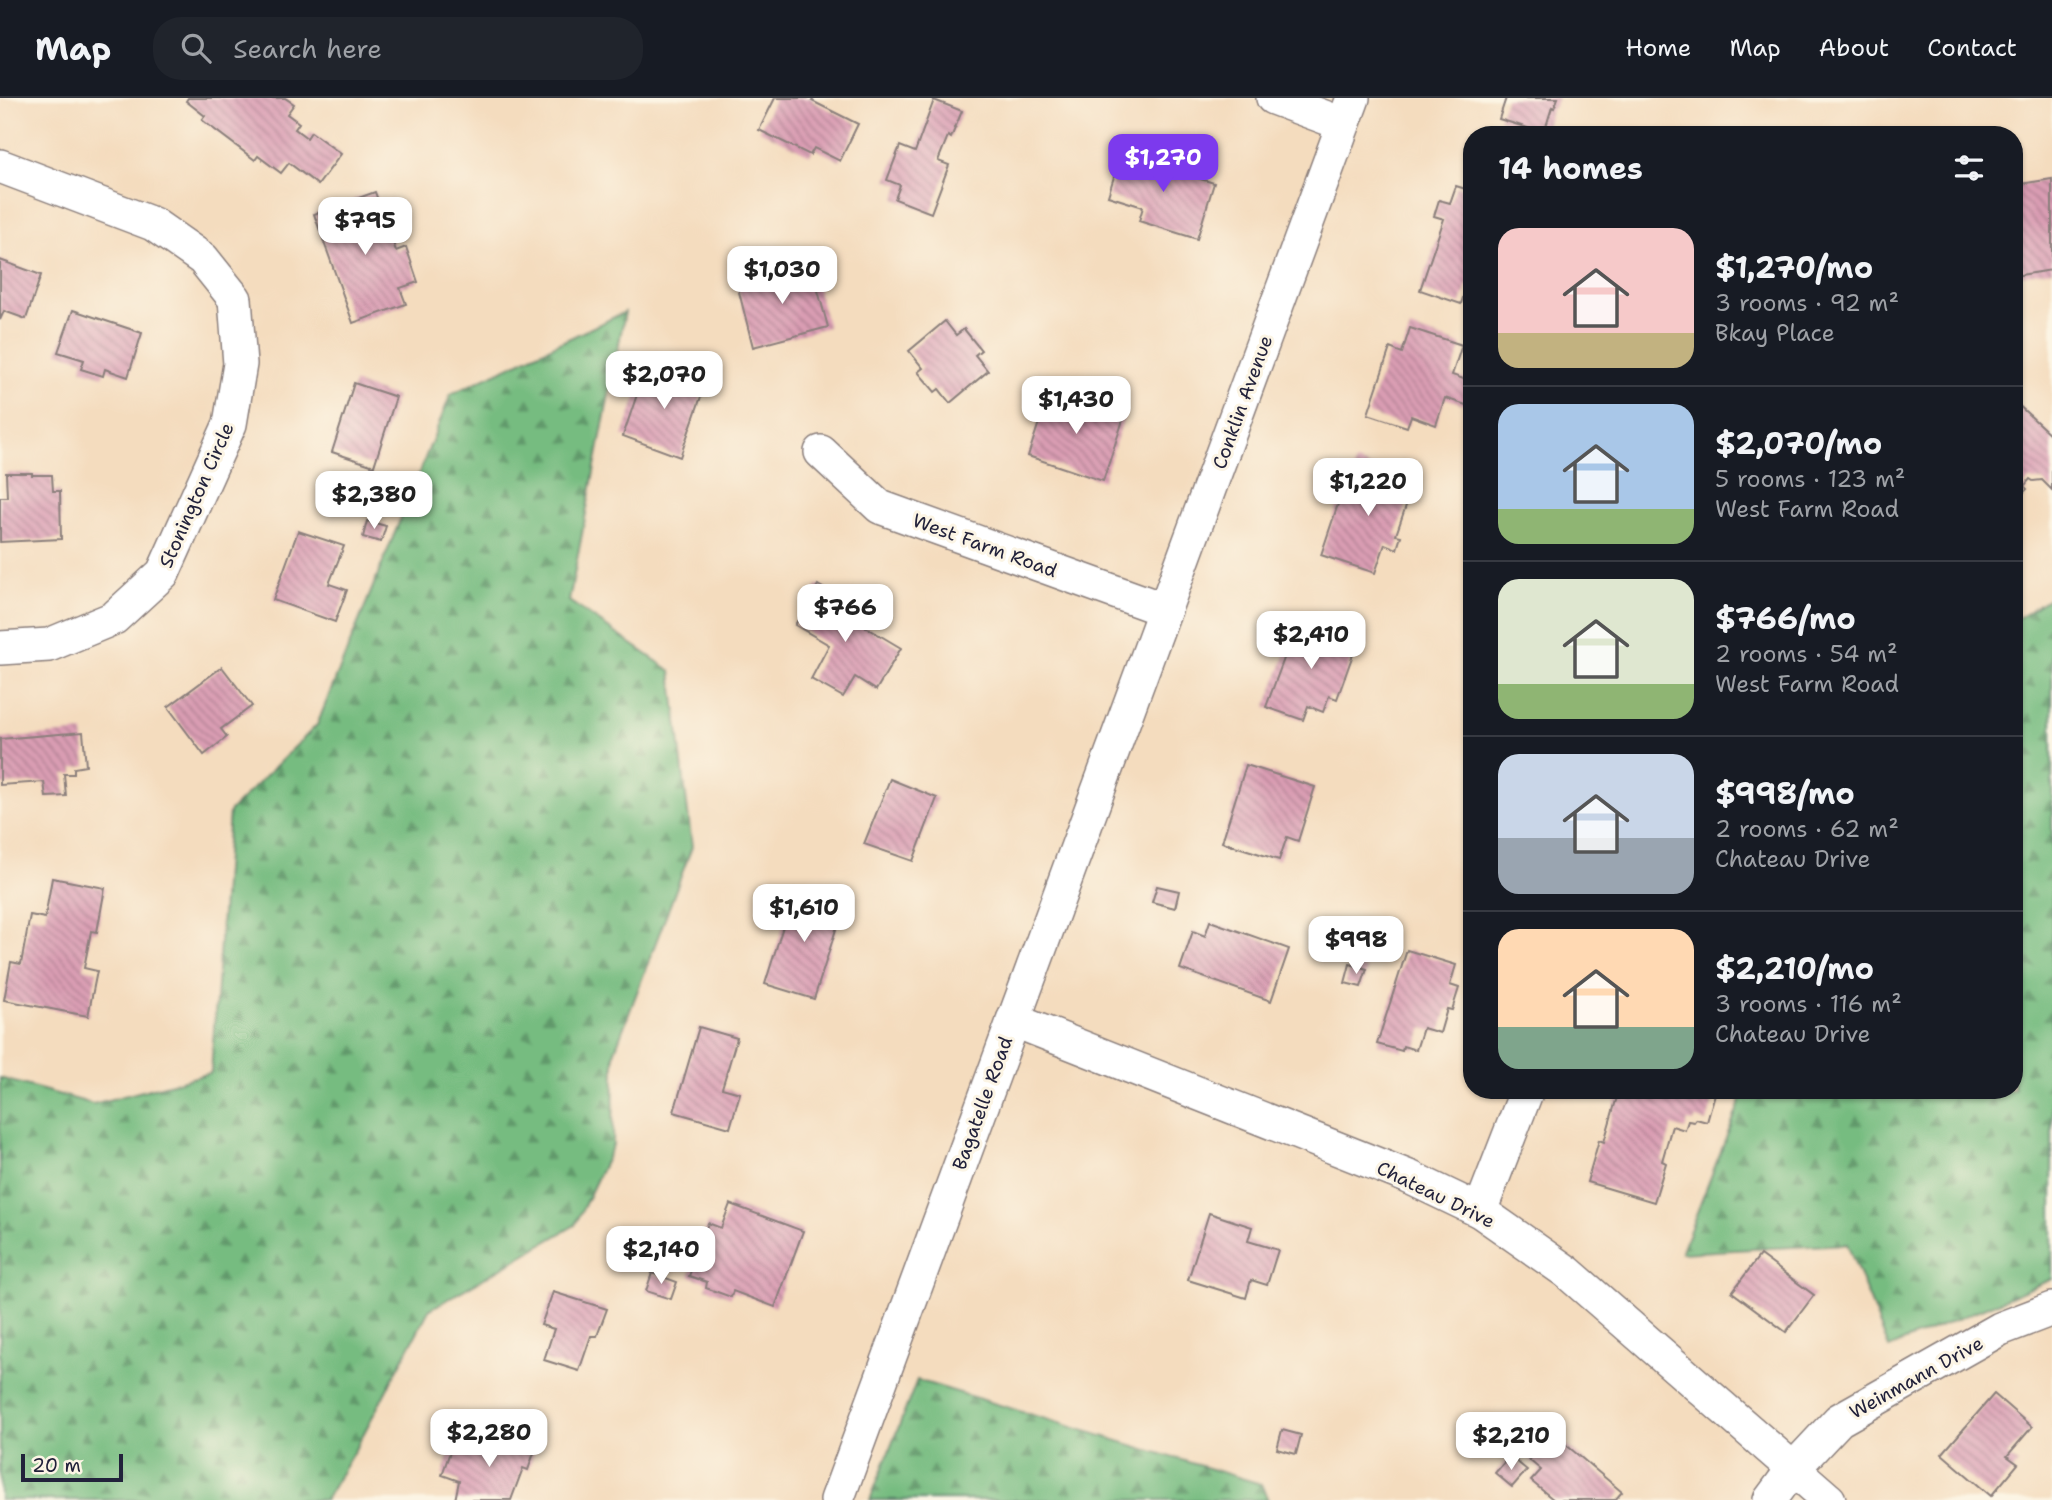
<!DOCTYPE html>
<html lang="en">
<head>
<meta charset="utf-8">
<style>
	body { margin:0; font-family:"Shantell Sans",sans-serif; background:#20242c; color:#f1f3f6; height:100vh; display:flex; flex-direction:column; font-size:26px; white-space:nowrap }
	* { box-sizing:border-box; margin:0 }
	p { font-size:23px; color:#9ea1a6 }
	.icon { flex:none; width:38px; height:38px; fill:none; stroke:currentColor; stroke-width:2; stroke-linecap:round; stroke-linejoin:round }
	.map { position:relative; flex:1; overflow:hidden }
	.side { position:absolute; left:1463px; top:28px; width:560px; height:973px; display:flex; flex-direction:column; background:#171b24; border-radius:28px; box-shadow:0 2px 5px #0004 }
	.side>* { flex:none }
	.scale { position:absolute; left:21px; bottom:18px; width:102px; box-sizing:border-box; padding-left:7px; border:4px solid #22223b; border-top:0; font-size:19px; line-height:24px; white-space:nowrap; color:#22223b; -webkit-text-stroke:5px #fcf5e5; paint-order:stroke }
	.price { position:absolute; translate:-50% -60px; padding:0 16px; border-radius:14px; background:#fff; color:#222; font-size:23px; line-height:46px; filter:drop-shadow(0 2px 4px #0008) }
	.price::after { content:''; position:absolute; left:50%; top:42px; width:21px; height:16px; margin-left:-10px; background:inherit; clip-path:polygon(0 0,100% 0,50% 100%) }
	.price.active { background:#7c3aed; color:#fff }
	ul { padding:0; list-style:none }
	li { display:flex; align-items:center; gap:21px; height:175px; padding:0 35px }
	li+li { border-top:2px solid #363941 }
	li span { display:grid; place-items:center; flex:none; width:196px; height:140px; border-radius:21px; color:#555 }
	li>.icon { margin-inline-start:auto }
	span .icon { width:84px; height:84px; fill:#fffc; stroke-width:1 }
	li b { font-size:30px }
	h2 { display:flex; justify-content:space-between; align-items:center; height:84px; padding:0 35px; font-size:30px }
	header { display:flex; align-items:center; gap:42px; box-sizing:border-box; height:98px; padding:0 35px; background:#171b24; border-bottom:2px solid #363941 }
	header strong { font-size:33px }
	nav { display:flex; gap:38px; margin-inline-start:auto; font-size:24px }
	.search { width:490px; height:63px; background:#20242c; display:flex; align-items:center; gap:18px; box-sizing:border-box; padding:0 24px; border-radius:28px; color:#9ea1a6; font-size:26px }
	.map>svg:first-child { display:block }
</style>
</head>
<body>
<header>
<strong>Map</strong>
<div class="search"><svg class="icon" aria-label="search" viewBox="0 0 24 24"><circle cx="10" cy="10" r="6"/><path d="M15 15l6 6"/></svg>Search here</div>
<nav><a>Home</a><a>Map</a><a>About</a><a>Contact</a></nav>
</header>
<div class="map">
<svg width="2052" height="1402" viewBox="0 0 2052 1402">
	<defs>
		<pattern id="forest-firs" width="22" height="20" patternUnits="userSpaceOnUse" patternTransform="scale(1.75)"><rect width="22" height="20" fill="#76bc80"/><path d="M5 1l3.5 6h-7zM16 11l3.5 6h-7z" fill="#60986a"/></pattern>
		<pattern id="building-back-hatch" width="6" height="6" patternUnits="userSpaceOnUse" patternTransform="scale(1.75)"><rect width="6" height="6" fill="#da9db3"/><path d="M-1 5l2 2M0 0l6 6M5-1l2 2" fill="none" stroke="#b08093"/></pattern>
	</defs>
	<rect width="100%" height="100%" fill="#fcf5e5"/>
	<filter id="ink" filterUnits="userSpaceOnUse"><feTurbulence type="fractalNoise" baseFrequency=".0143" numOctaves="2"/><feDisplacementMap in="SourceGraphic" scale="14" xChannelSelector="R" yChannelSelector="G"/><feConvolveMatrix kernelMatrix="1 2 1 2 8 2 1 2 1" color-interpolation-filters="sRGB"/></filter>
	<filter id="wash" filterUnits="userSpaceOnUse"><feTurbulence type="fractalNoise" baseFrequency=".00686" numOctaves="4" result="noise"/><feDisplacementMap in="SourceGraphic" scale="28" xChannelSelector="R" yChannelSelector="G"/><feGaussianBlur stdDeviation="1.57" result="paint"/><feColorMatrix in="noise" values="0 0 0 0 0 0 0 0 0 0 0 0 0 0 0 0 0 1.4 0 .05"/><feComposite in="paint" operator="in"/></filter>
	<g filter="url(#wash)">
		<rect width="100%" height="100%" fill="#f4dcbe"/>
		<g fill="url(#forest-firs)" stroke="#4c6f5e" stroke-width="2">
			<path d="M 625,214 L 569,503 L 671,573 L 692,749 L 614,955 L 613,1047 L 575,1127 L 429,1212 L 357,1348 L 325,1402 L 0,1402 L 0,980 L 93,1006 L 211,975 L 229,714 L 317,627 L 451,296 Z"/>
			<path d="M 2052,498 L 2052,1181 L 1889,1250 L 1847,1146 L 1681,1155 L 1745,992 L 2014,992 L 2014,523 Z"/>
			<path d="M 917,1282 L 1261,1386 L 1268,1402 L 870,1402 Z"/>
		</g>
		<g id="blocks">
			<g fill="url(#building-back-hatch)">
				<path d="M 188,0 L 285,0 L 294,6 L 287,16 L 299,25 L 295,31 L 307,40 L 311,34 L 341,56 L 318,87 L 289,65 L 281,75 L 258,58 L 255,62 L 202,22 L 205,18 L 186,3 Z"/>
				<path d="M 775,0 L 814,0 L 812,3 L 858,26 L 840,63 L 814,50 L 810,57 L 759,32 Z"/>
				<path d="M 1506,0 L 1558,0 L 1554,10 L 1552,9 L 1544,35 L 1499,21 Z"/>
				<path d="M 934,2 L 962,13 L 951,40 L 948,38 L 938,63 L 949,67 L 931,115 L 895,101 L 900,87 L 887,82 L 900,48 L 915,54 Z"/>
				<path d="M 1121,56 L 1159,67 L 1162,57 L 1183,64 L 1180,75 L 1214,85 L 1197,141 L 1139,123 L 1143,109 L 1108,98 Z"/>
				<path d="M 2052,81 L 2052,172 L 2014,178 L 2014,87 Z"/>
				<path d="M 1456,88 L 1472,93 L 1472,189 L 1467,187 L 1461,206 L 1420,192 L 1444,121 L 1434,118 L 1439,102 L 1450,105 Z"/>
				<path d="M 375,94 L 396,153 L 406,149 L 418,184 L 400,190 L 406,206 L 353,225 L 314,116 Z"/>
				<path d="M 0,162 L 41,177 L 26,221 L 4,213 L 0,222 Z"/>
				<path d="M 811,167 L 828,229 L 753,249 L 737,186 Z"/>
				<path d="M 73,212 L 142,235 L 128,279 L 105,271 L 103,278 L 81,271 L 84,262 L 58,254 Z"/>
				<path d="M 945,223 L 956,237 L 964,231 L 981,252 L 975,257 L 988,273 L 950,305 L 939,291 L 935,294 L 918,274 L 923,270 L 909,253 Z"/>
				<path d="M 1410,230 L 1462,247 L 1452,277 L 1472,284 L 1472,309 L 1445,300 L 1436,327 L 1411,318 L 1407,329 L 1368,316 L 1390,250 L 1402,255 Z"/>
				<path d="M 647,267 L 705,287 L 680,359 L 623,338 Z"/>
				<path d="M 354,285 L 396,299 L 374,368 L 332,354 Z"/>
				<path d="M 1049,294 L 1124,319 L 1103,383 L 1028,358 Z"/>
				<path d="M 2014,303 L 2052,338 L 2052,392 L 2042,382 L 2033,383 L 2030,381 L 2024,388 L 2027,391 L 2014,405 Z"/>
				<path d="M 1356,364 L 1414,384 L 1396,437 L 1401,438 L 1397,451 L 1385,446 L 1375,475 L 1321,457 L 1340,400 L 1348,403 L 1352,391 L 1347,389 Z"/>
				<path d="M 6,375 L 32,375 L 32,377 L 52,377 L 53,393 L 60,393 L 61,441 L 0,444 L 0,399 L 7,399 Z"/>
				<path d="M 367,423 L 386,428 L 381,444 L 363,439 Z"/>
				<path d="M 298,433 L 344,448 L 329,486 L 347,492 L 335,524 L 273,502 Z"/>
				<path d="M 818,487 L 855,509 L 849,519 L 901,550 L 876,592 L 855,579 L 843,599 L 811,581 L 829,547 L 795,527 Z"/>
				<path d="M 1298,523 L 1357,545 L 1337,601 L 1329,598 L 1323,614 L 1308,608 L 1303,622 L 1266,609 Z"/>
				<path d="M 222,569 L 252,608 L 221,631 L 227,639 L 204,657 L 168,609 Z"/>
				<path d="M 83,634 L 86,668 L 74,670 L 74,676 L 64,676 L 66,698 L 46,699 L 44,684 L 0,687 L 0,641 Z"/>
				<path d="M 1246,667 L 1315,689 L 1298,743 L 1287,739 L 1279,762 L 1222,744 Z"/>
				<path d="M 890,681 L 937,700 L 913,763 L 864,746 Z"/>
				<path d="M 52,780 L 105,790 L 97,834 L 91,833 L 84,870 L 97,873 L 88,918 L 4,902 L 11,864 L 21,866 L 30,817 L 45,820 Z"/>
				<path d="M 1157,788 L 1179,793 L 1175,810 L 1152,804 Z"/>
				<path d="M 795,790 L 844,806 L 814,901 L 765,886 Z"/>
				<path d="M 1210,823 L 1289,851 L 1271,903 L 1180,871 L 1193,833 L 1205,838 Z"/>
				<path d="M 1407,852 L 1456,867 L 1450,887 L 1459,890 L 1452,912 L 1447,911 L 1440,935 L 1423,930 L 1416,952 L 1403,948 L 1402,953 L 1377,946 Z"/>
				<path d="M 1350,866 L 1367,871 L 1361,889 L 1345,885 Z"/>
				<path d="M 699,929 L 737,940 L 722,990 L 740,995 L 730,1030 L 674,1014 Z"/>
				<path d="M 1619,992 L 1716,992 L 1707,1024 L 1696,1021 L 1694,1024 L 1688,1023 L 1685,1032 L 1672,1028 L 1662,1063 L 1666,1065 L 1654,1104 L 1587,1084 L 1599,1042 L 1604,1044 Z"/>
				<path d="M 730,1106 L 803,1133 L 775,1209 L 733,1193 L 731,1199 L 706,1190 L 707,1184 L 689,1178 L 708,1125 L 721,1130 Z"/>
				<path d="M 1209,1115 L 1252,1129 L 1248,1143 L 1278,1152 L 1267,1187 L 1251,1182 L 1246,1200 L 1188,1182 Z"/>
				<path d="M 1760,1157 L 1814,1197 L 1786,1234 L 1732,1194 Z"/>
				<path d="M 652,1175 L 677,1184 L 671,1201 L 646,1193 Z"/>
				<path d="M 553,1194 L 607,1211 L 597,1238 L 591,1238 L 579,1273 L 544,1262 L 554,1231 L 541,1227 Z"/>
				<path d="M 1994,1296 L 2032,1329 L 2007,1358 L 2018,1366 L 1991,1398 L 1942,1356 Z"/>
				<path d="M 1282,1332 L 1301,1337 L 1296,1356 L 1277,1351 Z"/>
				<path d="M 1552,1335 L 1622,1394 L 1615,1402 L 1554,1402 L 1531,1383 L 1541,1372 L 1529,1362 Z"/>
				<path d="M 499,1336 L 536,1349 L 528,1372 L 523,1370 L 511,1402 L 455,1402 L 459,1383 L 442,1377 L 453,1345 L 473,1352 L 476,1344 L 494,1351 Z"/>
				<path d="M 1510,1358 L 1527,1372 L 1512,1389 L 1495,1375 Z"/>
			</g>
		</g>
	</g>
	<g filter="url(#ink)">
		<use href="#blocks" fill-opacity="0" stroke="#8b7f7c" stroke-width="2"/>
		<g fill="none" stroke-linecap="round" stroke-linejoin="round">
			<defs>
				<g id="minor">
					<path d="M 1273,0 L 1343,26"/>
					<path d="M 0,68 L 153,126 L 203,161 L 235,201 L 240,266 L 230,326 L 163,475 L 114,520 L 49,547 L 0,550"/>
					<path d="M 821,354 L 880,409 L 1165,512"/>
					<path d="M 1013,922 L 1409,1079 L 1480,1113 L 1567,1174 L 1829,1402"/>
					<path d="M 1480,1113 L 1527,992"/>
					<path d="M 837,1402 L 1353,0"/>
					<path d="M 1770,1402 L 1793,1371 L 1839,1322 L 2000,1231 L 2052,1211"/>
				</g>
			</defs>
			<use href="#minor" stroke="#8b7f7c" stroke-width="36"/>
			<use href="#minor" stroke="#fff" stroke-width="33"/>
		</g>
	</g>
	<g text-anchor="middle" stroke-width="6" stroke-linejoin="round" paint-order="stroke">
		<g font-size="19" fill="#22223b" stroke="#fcf5e5">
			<text transform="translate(1242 304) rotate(-70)" y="7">Conklin Avenue</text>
			<text transform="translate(196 397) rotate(-66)" y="7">Stonington Circle</text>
			<text transform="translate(985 447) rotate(20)" y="7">West Farm Road</text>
			<text transform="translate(982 1005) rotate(-70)" y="7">Bagatelle Road</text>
			<text transform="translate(1436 1096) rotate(26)" y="7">Chateau Drive</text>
			<text transform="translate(1916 1279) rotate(-29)" y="7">Weinmann Drive</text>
		</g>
	</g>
</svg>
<div class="scale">20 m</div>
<b class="price active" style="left:1163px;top:96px">$1,270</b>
<b class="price" style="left:365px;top:159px">$795</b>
<b class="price" style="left:782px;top:208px">$1,030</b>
<b class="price" style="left:664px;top:313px">$2,070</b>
<b class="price" style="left:1076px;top:338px">$1,430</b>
<b class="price" style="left:1368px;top:420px">$1,220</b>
<b class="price" style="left:374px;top:433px">$2,380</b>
<b class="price" style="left:845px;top:546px">$766</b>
<b class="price" style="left:1311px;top:573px">$2,410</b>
<b class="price" style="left:804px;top:846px">$1,610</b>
<b class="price" style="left:1356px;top:878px">$998</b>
<b class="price" style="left:661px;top:1188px">$2,140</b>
<b class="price" style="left:489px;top:1371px">$2,280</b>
<b class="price" style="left:1511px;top:1374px">$2,210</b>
<section class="side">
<h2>14 homes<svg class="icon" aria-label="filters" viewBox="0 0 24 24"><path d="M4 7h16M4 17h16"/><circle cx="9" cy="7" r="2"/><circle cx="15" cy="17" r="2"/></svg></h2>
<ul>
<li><span style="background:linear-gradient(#f6c9c9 75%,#c2b280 0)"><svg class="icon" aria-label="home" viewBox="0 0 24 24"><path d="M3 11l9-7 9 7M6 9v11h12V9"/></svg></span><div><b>$1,270/mo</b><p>3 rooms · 92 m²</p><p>Bkay Place</p></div></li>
<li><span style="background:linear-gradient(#a9c7e8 75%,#8fb573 0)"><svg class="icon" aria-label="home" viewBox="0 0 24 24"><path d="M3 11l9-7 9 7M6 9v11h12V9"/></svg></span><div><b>$2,070/mo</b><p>5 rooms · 123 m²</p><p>West Farm Road</p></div></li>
<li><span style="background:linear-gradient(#dfe7d0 75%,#8fb573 0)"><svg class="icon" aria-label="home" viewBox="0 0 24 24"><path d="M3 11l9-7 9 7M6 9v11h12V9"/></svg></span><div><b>$766/mo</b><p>2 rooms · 54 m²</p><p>West Farm Road</p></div></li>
<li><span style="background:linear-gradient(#c9d6e8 60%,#9aa5b1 0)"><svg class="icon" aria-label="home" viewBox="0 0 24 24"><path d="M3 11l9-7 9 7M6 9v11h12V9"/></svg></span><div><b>$998/mo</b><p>2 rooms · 62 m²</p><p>Chateau Drive</p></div></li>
<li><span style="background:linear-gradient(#ffd9b3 70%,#7fa58c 0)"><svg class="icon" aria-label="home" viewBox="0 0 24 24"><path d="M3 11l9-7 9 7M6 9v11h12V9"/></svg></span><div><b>$2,210/mo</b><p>3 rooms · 116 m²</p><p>Chateau Drive</p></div></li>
</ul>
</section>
</div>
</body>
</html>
